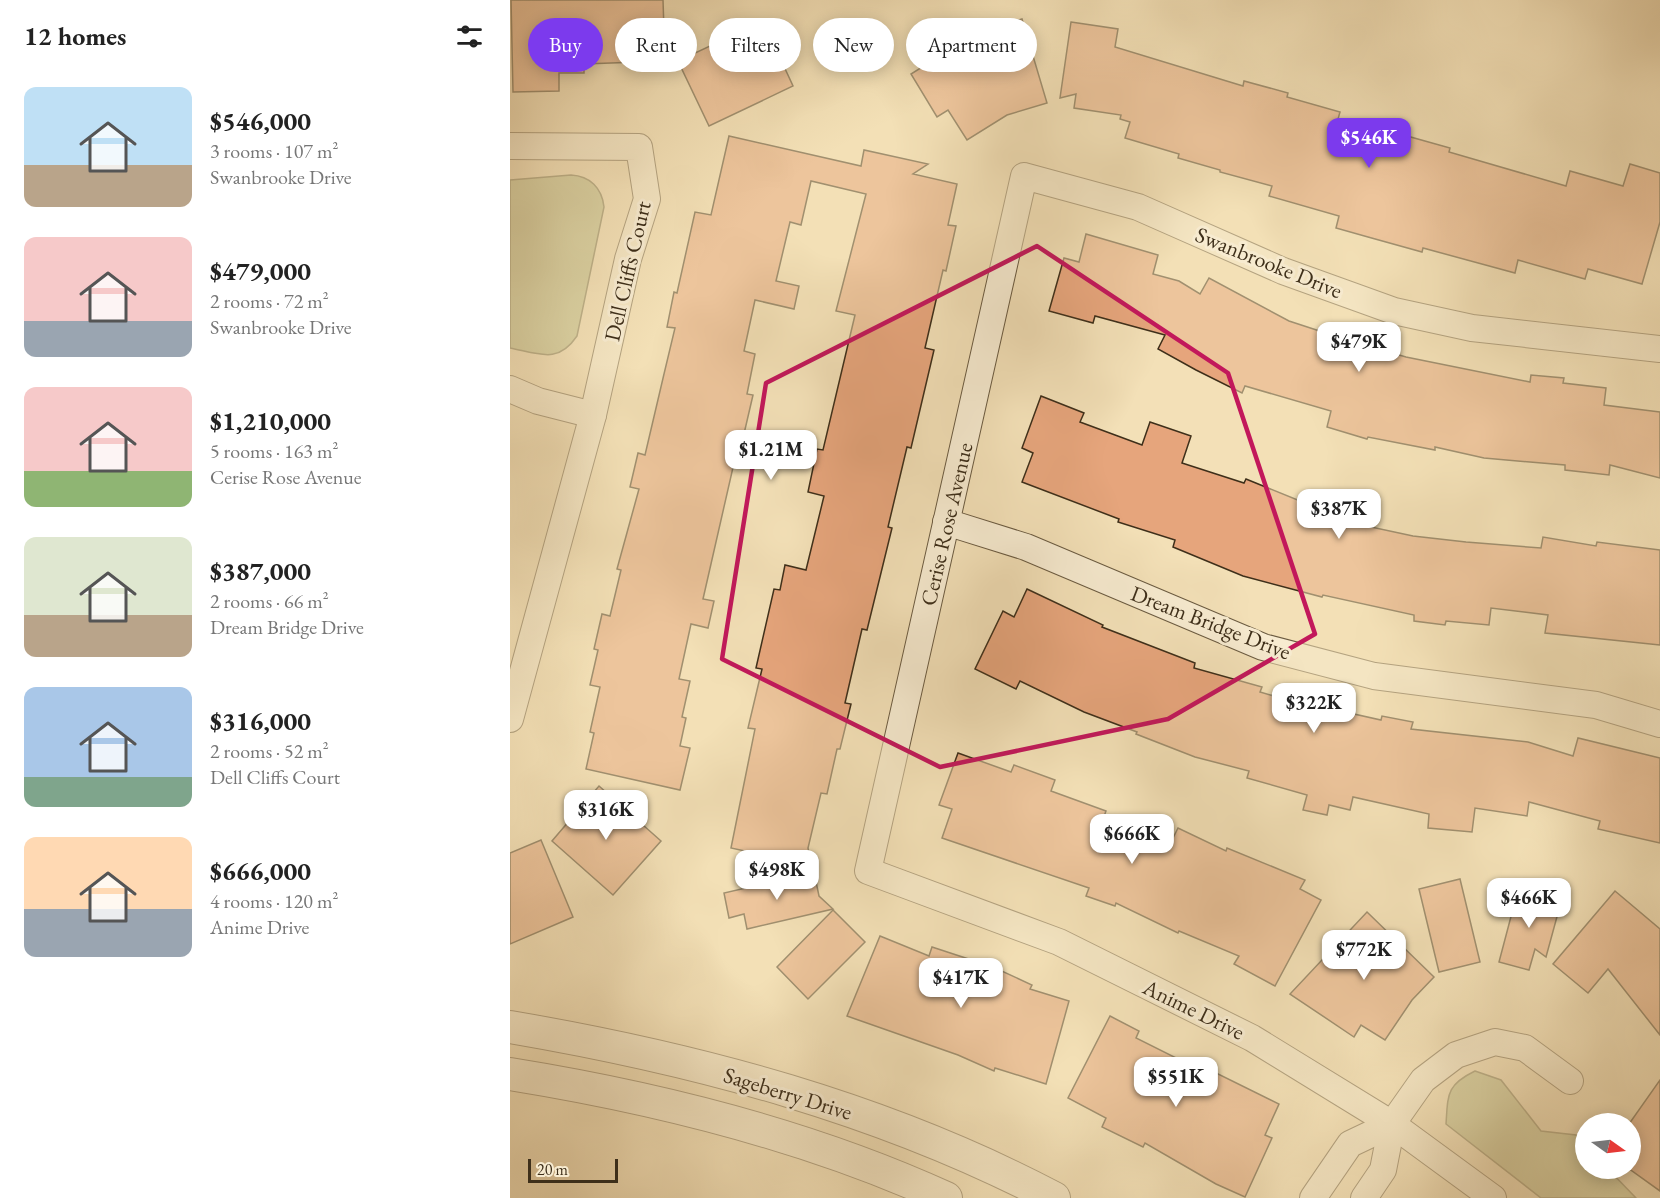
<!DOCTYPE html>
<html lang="en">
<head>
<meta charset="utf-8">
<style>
	body { margin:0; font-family:"EB Garamond",serif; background:#f6f6f6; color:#222; height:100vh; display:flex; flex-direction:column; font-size:22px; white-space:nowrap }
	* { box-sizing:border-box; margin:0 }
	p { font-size:20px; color:#767676 }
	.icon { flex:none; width:33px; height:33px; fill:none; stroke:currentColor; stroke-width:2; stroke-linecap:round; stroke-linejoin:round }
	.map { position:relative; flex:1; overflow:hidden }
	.side { display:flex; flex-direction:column; background:#fff; width:510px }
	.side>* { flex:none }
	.hud { position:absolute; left:18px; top:18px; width:570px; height:54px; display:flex; gap:12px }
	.needle { width:39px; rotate:104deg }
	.controls { position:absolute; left:1065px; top:1113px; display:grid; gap:12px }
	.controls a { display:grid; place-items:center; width:66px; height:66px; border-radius:50%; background:#fff; box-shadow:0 3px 15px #0003; font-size:30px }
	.scale { position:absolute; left:18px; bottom:15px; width:90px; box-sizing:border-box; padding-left:6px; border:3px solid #3e2f1a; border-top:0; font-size:16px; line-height:21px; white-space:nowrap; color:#3e2f1a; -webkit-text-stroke:4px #f7ebd0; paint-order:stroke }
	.price { position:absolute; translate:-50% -51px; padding:0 14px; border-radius:12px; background:#fff; color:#222; font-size:20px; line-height:39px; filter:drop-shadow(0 2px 3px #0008) }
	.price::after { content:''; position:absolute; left:50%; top:36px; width:18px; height:14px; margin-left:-9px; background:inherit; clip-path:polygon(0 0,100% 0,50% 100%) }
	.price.on { background:#7c3aed; color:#fff }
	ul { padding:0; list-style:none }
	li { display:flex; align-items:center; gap:18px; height:150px; padding:0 24px }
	li span { display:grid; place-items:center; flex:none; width:168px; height:120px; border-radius:12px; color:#555 }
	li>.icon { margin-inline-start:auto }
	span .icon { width:72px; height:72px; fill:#fffc; stroke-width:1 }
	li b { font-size:26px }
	h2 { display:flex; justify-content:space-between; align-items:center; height:72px; padding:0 24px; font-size:26px }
	.pill { padding:0 21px; border-radius:27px; background:#fff; box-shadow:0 3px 15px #0003; font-size:21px; line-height:54px }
	.pill.on { background:#7c3aed; color:#fff }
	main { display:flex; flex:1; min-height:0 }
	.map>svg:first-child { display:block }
</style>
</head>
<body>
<main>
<section class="side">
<h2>12 homes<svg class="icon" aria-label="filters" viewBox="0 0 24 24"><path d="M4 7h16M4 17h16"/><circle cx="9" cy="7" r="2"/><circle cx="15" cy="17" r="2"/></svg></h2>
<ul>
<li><span style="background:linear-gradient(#bfe0f5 65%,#b9a48a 0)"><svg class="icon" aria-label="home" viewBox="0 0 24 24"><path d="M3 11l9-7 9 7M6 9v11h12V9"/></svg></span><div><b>$546,000</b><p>3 rooms · 107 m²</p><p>Swanbrooke Drive</p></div></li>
<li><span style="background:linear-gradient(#f6c9c9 70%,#9aa5b1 0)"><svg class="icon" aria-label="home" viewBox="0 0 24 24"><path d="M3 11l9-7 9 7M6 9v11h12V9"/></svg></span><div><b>$479,000</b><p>2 rooms · 72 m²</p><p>Swanbrooke Drive</p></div></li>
<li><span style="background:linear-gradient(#f6c9c9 70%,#8fb573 0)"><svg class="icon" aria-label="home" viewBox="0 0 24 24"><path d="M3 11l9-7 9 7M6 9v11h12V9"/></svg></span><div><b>$1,210,000</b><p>5 rooms · 163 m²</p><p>Cerise Rose Avenue</p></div></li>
<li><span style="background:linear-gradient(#dfe7d0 65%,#b9a48a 0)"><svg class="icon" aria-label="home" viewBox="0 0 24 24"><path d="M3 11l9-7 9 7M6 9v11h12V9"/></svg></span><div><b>$387,000</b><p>2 rooms · 66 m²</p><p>Dream Bridge Drive</p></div></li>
<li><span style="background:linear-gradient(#a9c7e8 75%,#7fa58c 0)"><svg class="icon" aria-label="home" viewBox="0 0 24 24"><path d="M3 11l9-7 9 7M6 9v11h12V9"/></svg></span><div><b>$316,000</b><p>2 rooms · 52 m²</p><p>Dell Cliffs Court</p></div></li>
<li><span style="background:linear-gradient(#ffd9b3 60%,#9aa5b1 0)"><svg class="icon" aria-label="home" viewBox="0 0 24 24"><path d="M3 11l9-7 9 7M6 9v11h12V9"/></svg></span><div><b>$666,000</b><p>4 rooms · 120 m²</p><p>Anime Drive</p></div></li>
</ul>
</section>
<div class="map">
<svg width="1150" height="1198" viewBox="0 0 1150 1198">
	<rect width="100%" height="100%" fill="#f3e0b7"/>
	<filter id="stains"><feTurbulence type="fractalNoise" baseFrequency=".00333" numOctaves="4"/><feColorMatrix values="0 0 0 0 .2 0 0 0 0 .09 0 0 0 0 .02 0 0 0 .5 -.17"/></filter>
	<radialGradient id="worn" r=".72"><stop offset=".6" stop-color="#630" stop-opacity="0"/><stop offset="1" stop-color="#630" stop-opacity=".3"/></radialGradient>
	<g fill="#bfc18c" stroke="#7e7853" stroke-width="1.5">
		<path d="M 61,175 C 80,176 92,188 94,207 L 67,336 C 48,364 30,354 0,348 L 0,180 Z"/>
		<path d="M 965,1071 L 991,1080 L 1031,1131 L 1066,1135 L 1075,1145 L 1076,1168 L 1098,1169 L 1126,1198 L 1031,1198 L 936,1124 C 938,1095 936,1085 965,1071 Z"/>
	</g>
	<g fill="#e6a57c" stroke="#3e2f1a" stroke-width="1.5">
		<path d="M 1,0 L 153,0 L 155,61 L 74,64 L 74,73 L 49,73 L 49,91 L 3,92 Z"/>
		<path d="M 512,19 L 537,103 L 497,115 L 457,140 L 438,110 L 427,117 L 401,74 L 466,33 Z"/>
		<path d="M 253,21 L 283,86 L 199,126 L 168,61 Z"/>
		<path d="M 561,22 L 608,29 L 605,47 L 733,86 L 734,81 L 778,93 L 777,97 L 830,112 L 826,126 L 894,146 L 897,136 L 940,148 L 939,152 L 1056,186 L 1060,171 L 1113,186 L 1120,164 L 1150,173 L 1150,222 L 1132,284 L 1078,269 L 1075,279 L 1008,260 L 1005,273 L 913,248 L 912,252 L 858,237 L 826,228 L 829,216 L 759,196 L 762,186 L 710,172 L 710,170 L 668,158 L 669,154 L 615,138 L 620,122 L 610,119 L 611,115 L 564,108 L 566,94 L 550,98 Z"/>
		<path d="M 219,136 L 351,166 L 354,150 L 418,164 L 403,174 L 447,184 L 438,225 L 446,226 L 436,271 L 433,270 L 415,348 L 424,350 L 401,448 L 397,447 L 378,527 L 382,528 L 357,630 L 352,629 L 335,703 L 341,704 L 330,749 L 327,749 L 317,794 L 311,793 L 298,848 L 302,866 L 221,848 L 245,729 L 238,728 L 252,669 L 246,668 L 264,589 L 270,590 L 275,565 L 296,570 L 314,496 L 298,492 L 307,449 L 313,450 L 345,315 L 326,311 L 356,194 L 301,181 L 291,225 L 280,222 L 266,281 L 289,286 L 284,309 L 245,300 L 234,351 L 245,354 L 237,394 L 243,395 L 227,464 L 224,463 L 193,599 L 204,601 L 198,628 L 181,624 L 169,679 L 180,681 L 172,717 L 176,718 L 170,746 L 180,748 L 170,790 L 76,769 L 84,733 L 80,732 L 90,687 L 80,685 L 88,650 L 84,649 L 92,614 L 100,616 L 111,570 L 107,569 L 129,489 L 120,487 L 128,453 L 135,455 L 154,374 L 165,328 L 157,327 L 164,292 L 167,293 L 185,212 L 201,215 Z"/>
		<path d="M 576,234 L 648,255 L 643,274 L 669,281 L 690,294 L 699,278 L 779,321 L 831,338 L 896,357 L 1020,382 L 1021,375 L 1054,378 L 1053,383 L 1096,388 L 1094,405 L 1150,412 L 1150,478 L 1100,465 L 1099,475 L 1055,470 L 1055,465 L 974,458 L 925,447 L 925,450 L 858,437 L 857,439 L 817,427 L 821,411 L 735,386 L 732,393 L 686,370 L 648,349 L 655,335 L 585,316 L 583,323 L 539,311 L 554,258 L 569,262 Z"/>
		<path d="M 531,396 L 574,413 L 570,422 L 632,445 L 640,422 L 681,436 L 672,463 L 734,483 L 736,479 L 790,501 L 792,495 L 837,507 L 833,521 L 903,536 L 956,542 L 1031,548 L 1033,537 L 1086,546 L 1087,542 L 1150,550 L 1150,645 L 1035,633 L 1038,615 L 981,608 L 979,625 L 936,621 L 935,625 L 904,621 L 904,615 L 813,595 L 812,597 L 733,576 L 663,547 L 665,540 L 608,522 L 609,519 L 512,482 L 523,453 L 512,448 Z"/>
		<path d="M 517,589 L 593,625 L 592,627 L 685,663 L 684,668 L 752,687 L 750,692 L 816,711 L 817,708 L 871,720 L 872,716 L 903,722 L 901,729 L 1018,742 L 1063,756 L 1068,738 L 1150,758 L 1150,843 L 1088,829 L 1090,821 L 1019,802 L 1017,816 L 965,808 L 962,832 L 918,828 L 919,814 L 843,797 L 840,810 L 819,805 L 817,815 L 793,810 L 797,795 L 737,778 L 739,771 L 685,757 L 626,734 L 627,732 L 574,712 L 510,681 L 506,689 L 465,669 L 493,611 L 504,617 Z"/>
		<path d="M 448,753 L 501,772 L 504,765 L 545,780 L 541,791 L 596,811 L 592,822 L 659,846 L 668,828 L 716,851 L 717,848 L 795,880 L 790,889 L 811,900 L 765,986 L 724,964 L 729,956 L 669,931 L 668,933 L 606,903 L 605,906 L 576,896 L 579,888 L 432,838 L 442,809 L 429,805 Z"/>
		<path d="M 89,786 L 151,841 L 103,895 L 42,841 Z"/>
		<path d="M 31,840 L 63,917 L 0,944 L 0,853 Z"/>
		<path d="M 304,872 L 309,896 L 323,909 L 237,929 L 234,914 L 219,918 L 214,893 Z"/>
		<path d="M 950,879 L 970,962 L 929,972 L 909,889 Z"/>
		<path d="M 1008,890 L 1051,902 L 1036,957 L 1025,949 L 1019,970 L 989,962 Z"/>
		<path d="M 1105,891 L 1150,929 L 1150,1035 L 1098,969 L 1078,993 L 1043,964 Z"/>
		<path d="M 323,910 L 355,942 L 298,999 L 267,967 Z"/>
		<path d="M 857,912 L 924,977 L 902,1000 L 875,1040 L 851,1025 L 844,1037 L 780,994 Z"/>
		<path d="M 370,936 L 419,956 L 422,947 L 483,967 L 522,985 L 520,989 L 559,1001 L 536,1084 L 485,1068 L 484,1071 L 448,1055 L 337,1016 Z"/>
		<path d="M 600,1016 L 629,1031 L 626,1038 L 690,1070 L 692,1066 L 769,1104 L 755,1135 L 762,1138 L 735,1197 L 706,1184 L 635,1143 L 633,1147 L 592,1127 L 596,1118 L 558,1098 Z"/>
		<path d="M 1150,1080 L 1150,1191 L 1118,1168 L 1120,1168 L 1119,1124 Z"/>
	</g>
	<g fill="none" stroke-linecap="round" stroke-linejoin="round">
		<defs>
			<g id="minor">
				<path d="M 0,146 L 129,147 L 137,199 L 118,259 L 83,415 L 28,401 L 0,389"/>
				<path d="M 436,522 L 516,547 L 753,647 L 864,676 L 1086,705 L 1150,724"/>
				<path d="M 0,719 L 83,415"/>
				<path d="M 803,1198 L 840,1144 L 882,1124"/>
				<path d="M 854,1198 L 873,1170 L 882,1124 L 913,1080 L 946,1055 L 985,1042 L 1015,1048 L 1060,1081"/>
				<path d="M 983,1198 L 882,1124 L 742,1038 L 549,942 L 358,871 L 514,176 L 628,207 L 773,271 L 884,311 L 962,328 L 1150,349"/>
			</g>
			<g id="tertiary">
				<path d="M 0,1027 C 188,1059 375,1109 544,1198"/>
				<path d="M 0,1074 C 149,1098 298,1135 436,1198"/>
			</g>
		</defs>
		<use href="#minor" stroke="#6b5b41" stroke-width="28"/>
		<use href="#tertiary" stroke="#6b5b41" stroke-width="34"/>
		<use href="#minor" stroke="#f7ebd0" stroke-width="26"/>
		<use href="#tertiary" stroke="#f7ebd0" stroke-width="32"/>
	</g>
	<path d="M0 0H1150V1198H0ZM 527,246 L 718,373 L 805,634 L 658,719 L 430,767 L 212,659 L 256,383 Z" fill="#f3e0b7" fill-opacity=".55" fill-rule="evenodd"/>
	<path fill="none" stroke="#c2185b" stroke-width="4.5" stroke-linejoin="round" d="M 527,246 L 718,373 L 805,634 L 658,719 L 430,767 L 212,659 L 256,383 Z"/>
	<g text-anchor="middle" stroke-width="6" stroke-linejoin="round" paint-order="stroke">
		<g font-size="22" fill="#3e2f1a" stroke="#f7ebd0">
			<text transform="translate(759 262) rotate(22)" y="8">Swanbrooke Drive</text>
			<text transform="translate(117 271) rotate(-77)" y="8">Dell Cliffs Court</text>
			<text transform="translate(436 524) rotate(-77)" y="8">Cerise Rose Avenue</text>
			<text transform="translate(701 622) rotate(21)" y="8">Dream Bridge Drive</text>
			<text transform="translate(684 1009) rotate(26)" y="8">Anime Drive</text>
			<text transform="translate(278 1093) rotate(17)" y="8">Sageberry Drive</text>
		</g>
	</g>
	<rect width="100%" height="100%" filter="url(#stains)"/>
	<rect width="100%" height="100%" fill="url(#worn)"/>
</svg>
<div class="controls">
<a><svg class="needle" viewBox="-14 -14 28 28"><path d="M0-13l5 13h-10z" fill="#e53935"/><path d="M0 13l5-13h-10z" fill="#767676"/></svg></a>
</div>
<div class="scale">20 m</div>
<b class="price on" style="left:859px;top:169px">$546K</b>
<b class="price" style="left:849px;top:373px">$479K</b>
<b class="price" style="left:261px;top:481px">$1.21M</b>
<b class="price" style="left:829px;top:540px">$387K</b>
<b class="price" style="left:804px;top:734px">$322K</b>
<b class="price" style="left:96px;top:841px">$316K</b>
<b class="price" style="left:622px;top:865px">$666K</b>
<b class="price" style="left:267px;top:901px">$498K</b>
<b class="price" style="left:1019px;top:929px">$466K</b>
<b class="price" style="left:854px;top:981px">$772K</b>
<b class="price" style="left:451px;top:1009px">$417K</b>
<b class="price" style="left:666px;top:1108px">$551K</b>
<div class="hud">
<a class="pill on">Buy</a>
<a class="pill">Rent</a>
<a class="pill">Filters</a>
<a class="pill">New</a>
<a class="pill">Apartment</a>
</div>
</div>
</main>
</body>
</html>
